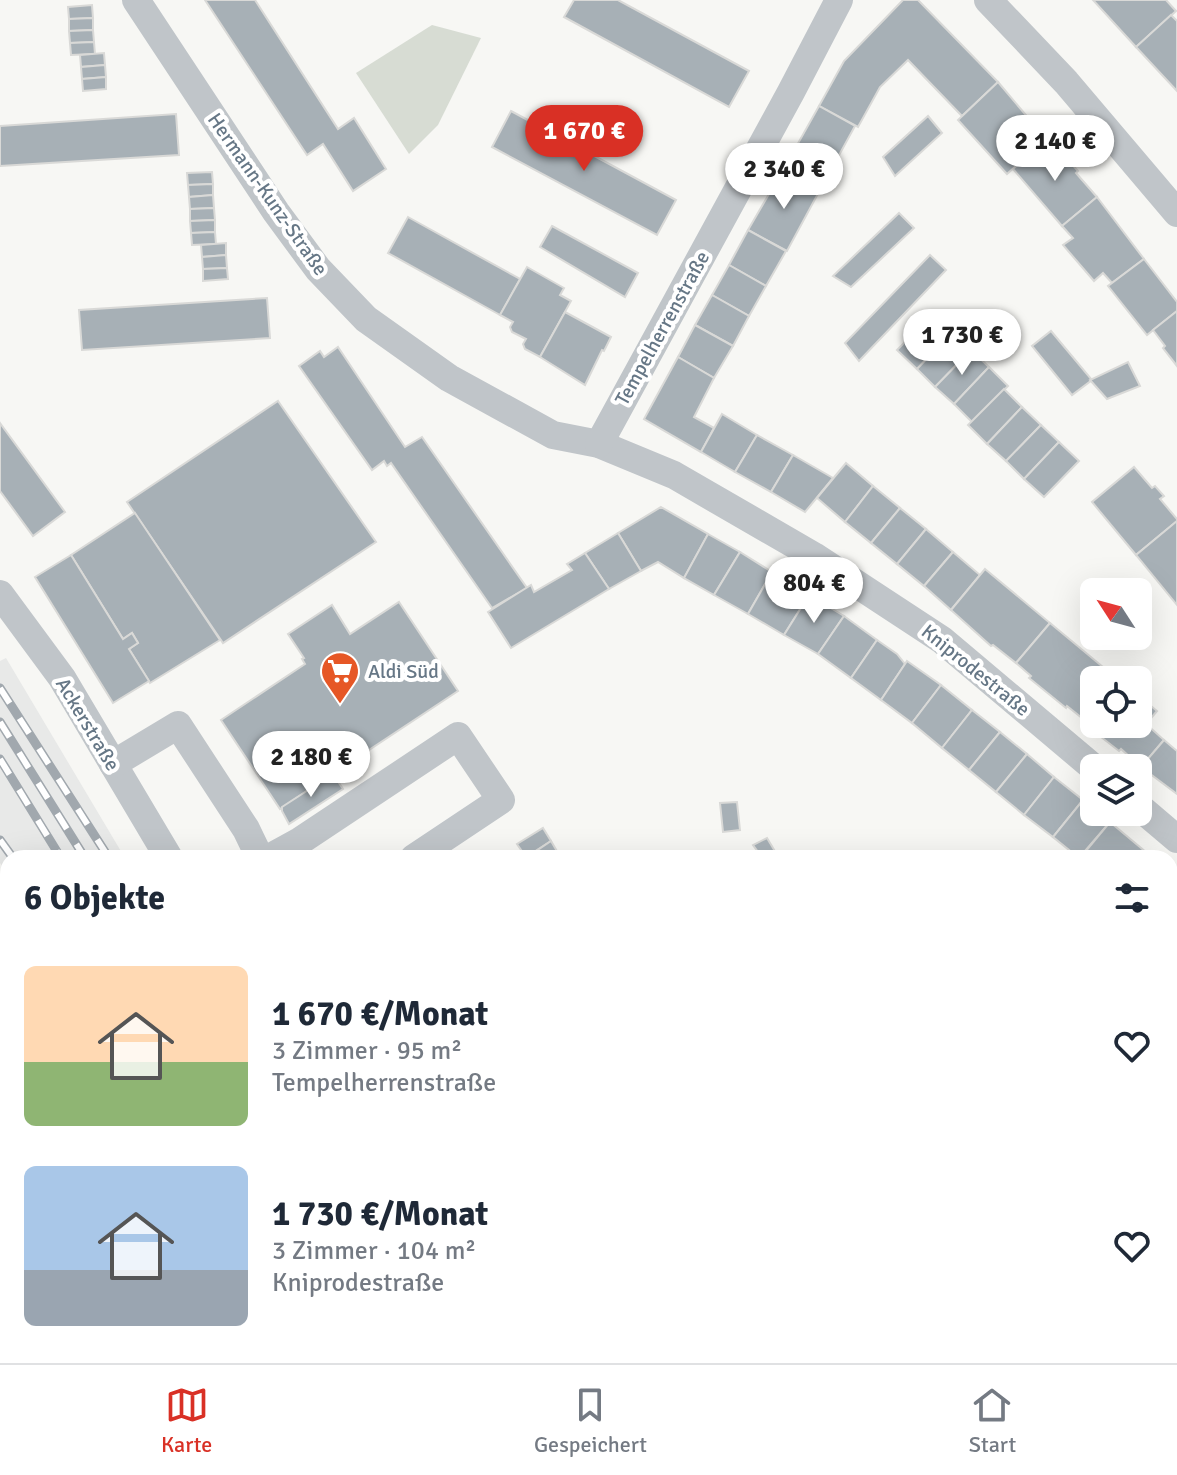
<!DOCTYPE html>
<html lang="de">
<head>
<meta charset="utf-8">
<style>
	body { margin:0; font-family:Signika,sans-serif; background:#f2f2f3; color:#1f2937; height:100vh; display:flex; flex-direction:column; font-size:30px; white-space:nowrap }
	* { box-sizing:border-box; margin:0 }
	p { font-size:26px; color:#747a83 }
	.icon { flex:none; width:44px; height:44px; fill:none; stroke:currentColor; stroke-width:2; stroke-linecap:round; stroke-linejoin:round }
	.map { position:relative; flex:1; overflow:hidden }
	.drawer { position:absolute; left:0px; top:850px; width:1178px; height:514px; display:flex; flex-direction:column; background:#fff; border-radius:24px 24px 0 0; box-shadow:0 8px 32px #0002 }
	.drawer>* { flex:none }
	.needle { width:52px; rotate:306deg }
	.tools { position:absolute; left:1080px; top:578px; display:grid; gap:16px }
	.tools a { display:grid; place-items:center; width:72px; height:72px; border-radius:12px; background:#fff; box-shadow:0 8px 32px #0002; font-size:40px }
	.price { position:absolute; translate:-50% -68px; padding:0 18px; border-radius:28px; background:#fff; color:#222; font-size:26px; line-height:52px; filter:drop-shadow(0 2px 4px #0008) }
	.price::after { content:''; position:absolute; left:50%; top:48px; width:24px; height:18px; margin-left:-12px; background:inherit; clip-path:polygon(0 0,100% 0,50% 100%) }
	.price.selected { background:#d93025; color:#fff }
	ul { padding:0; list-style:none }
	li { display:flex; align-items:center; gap:24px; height:200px; padding:0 24px }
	li span { display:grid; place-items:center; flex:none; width:224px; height:160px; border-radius:12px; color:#555 }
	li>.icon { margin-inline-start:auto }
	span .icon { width:96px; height:96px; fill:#fffc; stroke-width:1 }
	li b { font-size:34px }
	h2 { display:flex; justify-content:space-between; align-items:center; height:96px; padding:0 24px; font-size:34px }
	.dock { display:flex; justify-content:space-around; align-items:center; height:112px; border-top:2px solid #e0e1e3; background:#fff; font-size:22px; color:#747a83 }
	.dock a { display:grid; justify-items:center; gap:4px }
	.dock .selected { color:#d93025 }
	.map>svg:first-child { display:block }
</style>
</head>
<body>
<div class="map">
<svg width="1177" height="1363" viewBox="0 0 1177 1363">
	<rect width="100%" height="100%" fill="#f7f7f4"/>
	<g fill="#e8e9e8">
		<path d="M 6,658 L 125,858 L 8,858 L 8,874 L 0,863 L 0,661 Z"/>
		<path d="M 8,966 L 8,1325 L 0,1311 L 0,970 Z"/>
		<path d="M 25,1356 L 422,1356 L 426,1363 L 29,1363 Z"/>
	</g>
	<path fill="#d7dcd3" d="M 432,25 L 481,38 L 438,125 L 409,154 L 356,73 Z"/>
	<g fill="#a7b0b6" stroke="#d9d9d7" stroke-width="2">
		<path d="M 205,0 L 255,0 L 338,129 L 354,118 L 386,169 L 353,191 L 323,144 L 307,155 Z"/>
		<path d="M 574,0 L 618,0 L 749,71 L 729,107 L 564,17 Z"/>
		<path d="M 903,0 L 918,0 L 998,82 L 962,116 L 908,60 L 880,87 L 858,127 L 819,106 L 844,61 Z"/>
		<path d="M 1093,0 L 1166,0 L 1176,11 L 1136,47 Z"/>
		<path d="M 92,5 L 93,18 L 69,19 L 68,7 Z"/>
		<path d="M 1171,15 L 1177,21 L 1177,91 L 1136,47 Z"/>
		<path d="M 93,18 L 93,30 L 69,31 L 69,19 Z"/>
		<path d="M 93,30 L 94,42 L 70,43 L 69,31 Z"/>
		<path d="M 94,42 L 95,54 L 71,55 L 70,43 Z"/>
		<path d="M 104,53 L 105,65 L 81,67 L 80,55 Z"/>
		<path d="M 105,65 L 106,77 L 82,79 L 81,67 Z"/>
		<path d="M 106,77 L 106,89 L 83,91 L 82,79 Z"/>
		<path d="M 998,82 L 1046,139 L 1007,174 L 958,120 Z"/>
		<path d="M 819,106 L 855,126 L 820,190 L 783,170 Z"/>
		<path d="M 511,111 L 676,200 L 657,235 L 492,147 Z"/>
		<path d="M 176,114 L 179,155 L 0,166 L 0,126 Z"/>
		<path d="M 928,116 L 942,133 L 895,176 L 883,157 Z"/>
		<path d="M 1046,139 L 1067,162 L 1069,161 L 1078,171 L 1076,173 L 1097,197 L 1062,226 L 1013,169 Z"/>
		<path d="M 783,170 L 820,190 L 787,251 L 748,230 Z"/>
		<path d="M 212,172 L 213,184 L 188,185 L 187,173 Z"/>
		<path d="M 213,184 L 213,195 L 189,197 L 188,185 Z"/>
		<path d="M 213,195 L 214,208 L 190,209 L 189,197 Z"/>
		<path d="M 1097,197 L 1144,259 L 1112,283 L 1103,273 L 1094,281 L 1063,245 L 1073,238 L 1062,226 Z"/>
		<path d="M 214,208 L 215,220 L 190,221 L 190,209 Z"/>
		<path d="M 899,213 L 914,228 L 851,287 L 833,276 Z"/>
		<path d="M 408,217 L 520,279 L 500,315 L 388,253 Z"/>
		<path d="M 215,220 L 215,232 L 191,233 L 190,221 Z"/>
		<path d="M 552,226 L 638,273 L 625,297 L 540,247 Z"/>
		<path d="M 748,230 L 786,251 L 766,286 L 729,265 Z"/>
		<path d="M 215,232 L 216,244 L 192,245 L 191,233 Z"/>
		<path d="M 226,243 L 226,255 L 202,257 L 201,245 Z"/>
		<path d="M 226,255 L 227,268 L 203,269 L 202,257 Z"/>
		<path d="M 930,255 L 946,270 L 859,361 L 845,343 Z"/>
		<path d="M 1144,259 L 1177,302 L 1177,311 L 1147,335 L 1108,286 Z"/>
		<path d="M 729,265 L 766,286 L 749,316 L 712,295 Z"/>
		<path d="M 527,267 L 564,288 L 560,295 L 571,301 L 540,357 L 525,349 L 523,344 L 526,339 L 512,332 L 510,327 L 513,322 L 500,315 Z"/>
		<path d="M 227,268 L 228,279 L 203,281 L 203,269 Z"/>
		<path d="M 712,295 L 749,316 L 733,346 L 695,325 Z"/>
		<path d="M 267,298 L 270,338 L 82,350 L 79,310 Z"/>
		<path d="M 1177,311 L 1177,366 L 1163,348 L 1165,346 L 1153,330 Z"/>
		<path d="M 565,312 L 611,337 L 604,351 L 602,350 L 585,385 L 540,357 Z"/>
		<path d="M 933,314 L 952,332 L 917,369 L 897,350 Z"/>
		<path d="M 695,325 L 733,346 L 714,378 L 678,357 Z"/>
		<path d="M 1051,331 L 1092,380 L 1072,395 L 1032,346 Z"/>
		<path d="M 952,332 L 971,350 L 935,387 L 917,369 Z"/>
		<path d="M 338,347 L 405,447 L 422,437 L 527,588 L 492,608 L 391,463 L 387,466 L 384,461 L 372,470 L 299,366 L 320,351 L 324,357 Z"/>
		<path d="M 971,350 L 989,367 L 954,404 L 935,387 Z"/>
		<path d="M 678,357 L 714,378 L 694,417 L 714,428 L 701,452 L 644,419 Z"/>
		<path d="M 1128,362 L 1140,386 L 1107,399 L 1090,380 Z"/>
		<path d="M 989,367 L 1008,386 L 972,422 L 954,404 Z"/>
		<path d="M 1004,389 L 1022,407 L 987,444 L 968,425 Z"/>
		<path d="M 278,401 L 376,542 L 223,643 L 127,502 Z"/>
		<path d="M 1022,407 L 1041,425 L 1006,461 L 987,444 Z"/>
		<path d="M 722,414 L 757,435 L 735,472 L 701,452 Z"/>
		<path d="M 0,423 L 65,512 L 33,536 L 0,491 Z"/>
		<path d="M 1041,425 L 1059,442 L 1024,479 L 1006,461 Z"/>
		<path d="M 757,435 L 793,455 L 771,492 L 735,472 Z"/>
		<path d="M 1059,442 L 1079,461 L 1044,497 L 1024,479 Z"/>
		<path d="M 793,455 L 833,478 L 805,512 L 771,492 Z"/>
		<path d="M 846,463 L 873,486 L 845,522 L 817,498 Z"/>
		<path d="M 1134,467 L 1152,488 L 1155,486 L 1164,496 L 1160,499 L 1177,519 L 1177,521 L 1136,555 L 1092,502 Z"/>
		<path d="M 873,486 L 900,508 L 871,543 L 845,522 Z"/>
		<path d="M 661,507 L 708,534 L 684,578 L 658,562 L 641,571 L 618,533 Z"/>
		<path d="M 900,508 L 926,529 L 897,564 L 871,543 Z"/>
		<path d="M 135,513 L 220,640 L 150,683 L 129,649 L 138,643 L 132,633 L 123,639 L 71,555 Z"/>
		<path d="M 1177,521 L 1177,605 L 1136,555 Z"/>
		<path d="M 926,529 L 953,552 L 924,586 L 897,564 Z"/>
		<path d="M 618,533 L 641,571 L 609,589 L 585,553 Z"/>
		<path d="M 708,534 L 740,552 L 714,595 L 684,578 Z"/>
		<path d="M 740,552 L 772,572 L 748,614 L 714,595 Z"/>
		<path d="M 953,552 L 980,575 L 951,610 L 924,586 Z"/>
		<path d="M 585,553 L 609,589 L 511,648 L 488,612 L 531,585 L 534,592 L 572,570 L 567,564 Z"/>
		<path d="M 71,555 L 123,639 L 132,633 L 138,643 L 129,649 L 149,681 L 113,703 L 35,577 Z"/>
		<path d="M 985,569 L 1050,623 L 1016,663 L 993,645 L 991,646 L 951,610 Z"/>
		<path d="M 772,572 L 809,595 L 784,635 L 748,614 Z"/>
		<path d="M 809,595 L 844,616 L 818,654 L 784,635 Z"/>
		<path d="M 399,602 L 458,691 L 280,809 L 221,720 L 305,664 L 302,659 L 304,658 L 288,634 L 332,605 L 350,634 Z"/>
		<path d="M 844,616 L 877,640 L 851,678 L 818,654 Z"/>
		<path d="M 1050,623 L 1115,677 L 1112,680 L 1094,680 L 1094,703 L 1082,718 L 1067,706 L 1066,708 L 1029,678 L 1031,676 L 1016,663 Z"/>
		<path d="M 877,640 L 897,654 L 905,664 L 881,700 L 851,678 Z"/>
		<path d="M 907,661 L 941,685 L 912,723 L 881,700 Z"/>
		<path d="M 941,685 L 972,710 L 942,748 L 912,723 Z"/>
		<path d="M 1138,695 L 1157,711 L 1146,724 L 1164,740 L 1141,767 L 1121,749 L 1119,751 L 1101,737 L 1103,735 L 1082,718 L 1094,703 L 1094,724 L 1138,724 Z"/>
		<path d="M 972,710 L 1000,732 L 969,770 L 942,748 Z"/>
		<path d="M 1000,732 L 1027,754 L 996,792 L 969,770 Z"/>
		<path d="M 1164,740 L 1177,751 L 1177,794 L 1141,767 Z"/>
		<path d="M 1027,754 L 1054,777 L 1024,815 L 996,792 Z"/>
		<path d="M 333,774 L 343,789 L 289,824 L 282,811 L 282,807 Z"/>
		<path d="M 1054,777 L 1083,800 L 1053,837 L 1024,815 Z"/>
		<path d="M 1083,800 L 1094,810 L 1094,812 L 1097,812 L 1110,822 L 1079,858 L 1053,837 Z"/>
		<path d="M 737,802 L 740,830 L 723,832 L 720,803 Z"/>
		<path d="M 1110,822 L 1153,858 L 1080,858 Z"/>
		<path d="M 543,828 L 551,841 L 526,857 L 517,844 Z"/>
		<path d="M 767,838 L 779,858 L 748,858 L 758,852 L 753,845 Z"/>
		<path d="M 551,841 L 558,853 L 551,858 L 526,858 Z"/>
		<path d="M 1177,978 L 1177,1055 L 1170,1062 L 1170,994 L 1173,991 L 1170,985 Z"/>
		<path d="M 8,1136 L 8,1244 L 0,1229 L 0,1140 Z"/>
		<path d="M 67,1356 L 289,1356 L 292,1363 L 71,1363 Z"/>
		<path d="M 531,1356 L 587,1356 L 588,1358 L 582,1363 L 535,1363 Z"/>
		<path d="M 728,1356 L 745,1356 L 751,1363 L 720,1363 Z"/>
		<path d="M 778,1356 L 818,1356 L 809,1363 L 782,1363 Z"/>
		<path d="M 818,1356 L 834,1356 L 840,1363 L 809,1363 Z"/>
		<path d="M 942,1356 L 1015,1356 L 1020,1363 L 933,1363 Z"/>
	</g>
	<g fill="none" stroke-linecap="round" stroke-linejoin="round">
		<g stroke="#c0c5c9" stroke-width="28">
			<path d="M 136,0 L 276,212 L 318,269 L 366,319 L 449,378 L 553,435 L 599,444 L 674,475 L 814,556 L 942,640 L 1094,768"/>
			<path d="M 988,0 L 1066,82 L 1177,213"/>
			<path d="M 599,444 L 791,92 L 839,0"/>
			<path d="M 0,594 L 62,678 L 169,858"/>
			<path d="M 113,764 L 178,725 L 246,829 L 260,858"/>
			<path d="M 1138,806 L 1177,839"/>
			<path d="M 269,858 L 300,841 L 458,736 L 501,800 L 414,858"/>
			<path d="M 1170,935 L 1177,928"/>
			<path d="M 465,1356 L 469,1363"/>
			<path d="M 882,1356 L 888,1363"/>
			<path d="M 637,1363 L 646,1356"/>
		</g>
		<defs>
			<g id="rail">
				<path d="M 0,688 L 109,858"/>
				<path d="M 0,722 L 85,858"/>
				<path d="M 0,759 L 61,858"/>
				<path d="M 0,840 L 13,858"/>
				<path d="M 0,1344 L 10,1363"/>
				<path d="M 330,1356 L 334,1363"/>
				<path d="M 356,1356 L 360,1363"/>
				<path d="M 379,1356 L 383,1363"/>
				<path d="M 400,1356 L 404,1363"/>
			</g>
		</defs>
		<use href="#rail" stroke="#a1a8ae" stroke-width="9"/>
		<use href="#rail" stroke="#fff" stroke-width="6" stroke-dasharray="18" stroke-linecap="butt"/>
	</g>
	<defs>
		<symbol id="supermarket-pin" viewBox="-11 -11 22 30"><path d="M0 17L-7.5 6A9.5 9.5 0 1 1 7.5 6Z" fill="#e65726" stroke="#fff"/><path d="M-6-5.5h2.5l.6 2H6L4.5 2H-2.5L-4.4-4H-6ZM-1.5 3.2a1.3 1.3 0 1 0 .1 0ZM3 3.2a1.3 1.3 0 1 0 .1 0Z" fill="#fff"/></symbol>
	</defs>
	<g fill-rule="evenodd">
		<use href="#supermarket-pin" x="318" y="649" width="44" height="60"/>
	</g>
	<g text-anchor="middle" stroke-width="8" stroke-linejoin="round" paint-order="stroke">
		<g font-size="20" fill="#667786" stroke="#fff">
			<text transform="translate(268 194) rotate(55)" y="7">Hermann-Kunz-Straße</text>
			<text transform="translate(662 328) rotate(-61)" y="7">Tempelherrenstraße</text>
			<text transform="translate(976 670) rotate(39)" y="7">Kniprodestraße</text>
			<text transform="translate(88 724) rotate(59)" y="7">Ackerstraße</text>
		</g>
		<g font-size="20" fill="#667786" stroke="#fff" text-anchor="start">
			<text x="368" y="678">Aldi Süd</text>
		</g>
	</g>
</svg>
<div class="tools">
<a><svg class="needle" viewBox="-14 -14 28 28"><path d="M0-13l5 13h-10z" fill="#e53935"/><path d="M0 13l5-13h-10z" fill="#747a83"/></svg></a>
<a><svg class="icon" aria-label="locate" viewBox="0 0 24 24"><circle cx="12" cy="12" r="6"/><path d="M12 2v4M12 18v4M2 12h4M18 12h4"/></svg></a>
<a><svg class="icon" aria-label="layers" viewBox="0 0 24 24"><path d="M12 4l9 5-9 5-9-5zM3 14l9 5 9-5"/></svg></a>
</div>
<b class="price selected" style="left:584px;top:173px">1 670 €</b>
<b class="price" style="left:1055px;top:183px">2 140 €</b>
<b class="price" style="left:784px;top:211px">2 340 €</b>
<b class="price" style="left:962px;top:377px">1 730 €</b>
<b class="price" style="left:814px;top:625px">804 €</b>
<b class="price" style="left:311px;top:799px">2 180 €</b>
<section class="drawer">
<h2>6 Objekte<svg class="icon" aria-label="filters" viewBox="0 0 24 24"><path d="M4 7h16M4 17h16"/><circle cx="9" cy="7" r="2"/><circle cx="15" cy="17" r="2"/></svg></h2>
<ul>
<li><span style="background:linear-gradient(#ffd9b3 60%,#8fb573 0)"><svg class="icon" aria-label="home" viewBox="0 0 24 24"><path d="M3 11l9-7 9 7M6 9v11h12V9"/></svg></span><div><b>1 670 €/Monat</b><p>3 Zimmer · 95 m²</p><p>Tempelherrenstraße</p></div><svg class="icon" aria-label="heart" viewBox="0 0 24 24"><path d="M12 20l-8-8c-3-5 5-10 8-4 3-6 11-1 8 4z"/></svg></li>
<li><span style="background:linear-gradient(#a9c7e8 65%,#9aa5b1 0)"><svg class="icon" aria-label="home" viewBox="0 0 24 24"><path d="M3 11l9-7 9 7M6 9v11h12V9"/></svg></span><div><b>1 730 €/Monat</b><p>3 Zimmer · 104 m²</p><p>Kniprodestraße</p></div><svg class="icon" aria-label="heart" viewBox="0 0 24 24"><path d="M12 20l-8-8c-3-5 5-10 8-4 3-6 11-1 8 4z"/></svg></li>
</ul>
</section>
</div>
<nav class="dock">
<a class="selected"><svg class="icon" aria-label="map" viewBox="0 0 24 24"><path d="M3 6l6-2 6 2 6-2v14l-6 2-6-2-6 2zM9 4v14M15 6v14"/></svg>Karte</a>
<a><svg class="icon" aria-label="saved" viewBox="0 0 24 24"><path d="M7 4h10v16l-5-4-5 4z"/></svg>Gespeichert</a>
<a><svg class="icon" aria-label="home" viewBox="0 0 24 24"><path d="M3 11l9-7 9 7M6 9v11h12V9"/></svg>Start</a>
</nav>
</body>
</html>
